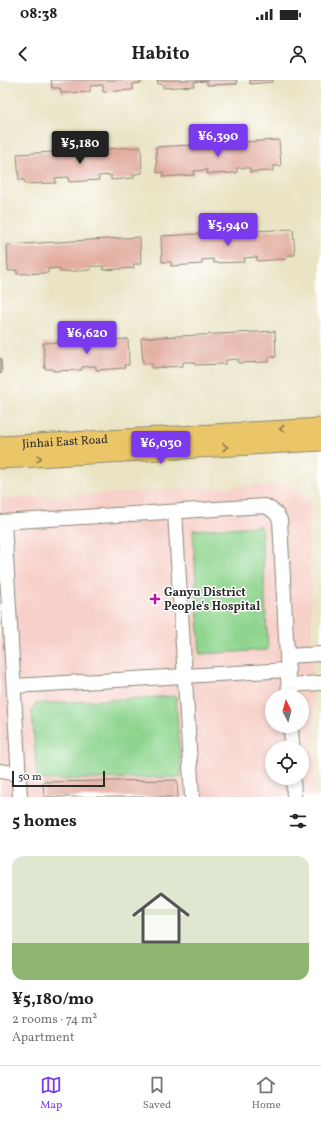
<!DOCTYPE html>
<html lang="en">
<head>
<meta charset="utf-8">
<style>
	body { margin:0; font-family:Vollkorn,serif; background:#f6f6f6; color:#222; height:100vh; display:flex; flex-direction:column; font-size:15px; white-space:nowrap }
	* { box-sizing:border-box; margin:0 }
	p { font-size:13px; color:#767676 }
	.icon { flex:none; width:22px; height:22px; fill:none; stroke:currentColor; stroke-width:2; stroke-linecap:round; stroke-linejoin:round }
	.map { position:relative; height:717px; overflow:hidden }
	.side { display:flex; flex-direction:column; background:#fff; flex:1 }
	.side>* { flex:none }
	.needle { width:26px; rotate:354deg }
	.controls { position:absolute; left:265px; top:609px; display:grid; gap:8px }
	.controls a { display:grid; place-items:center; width:44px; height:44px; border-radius:50%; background:#fff; box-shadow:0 2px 6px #0003; font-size:20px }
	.scale { position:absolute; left:12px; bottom:10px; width:93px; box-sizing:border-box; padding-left:4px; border:2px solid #2b2b2b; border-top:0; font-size:11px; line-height:14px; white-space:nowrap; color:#2b2b2b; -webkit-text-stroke:3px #fff; paint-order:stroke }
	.price { position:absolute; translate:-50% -34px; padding:0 9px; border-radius:4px; background:#7c3aed; color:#fff; font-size:13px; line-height:26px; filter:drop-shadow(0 1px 2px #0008) }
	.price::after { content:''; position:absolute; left:50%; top:24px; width:12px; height:9px; margin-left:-6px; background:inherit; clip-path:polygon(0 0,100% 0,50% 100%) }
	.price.current { background:#222; color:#fff }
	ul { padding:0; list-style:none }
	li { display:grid; align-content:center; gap:8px; height:212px; padding:0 12px }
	li span { display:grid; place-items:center; height:124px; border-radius:12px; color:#555 }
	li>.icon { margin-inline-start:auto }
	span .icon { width:72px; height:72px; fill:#fffc; stroke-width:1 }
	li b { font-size:17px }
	h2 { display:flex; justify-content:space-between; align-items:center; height:48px; padding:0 12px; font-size:17px }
	.status { display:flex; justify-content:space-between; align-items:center; height:28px; padding:0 20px; background:#fff; direction:ltr }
	.status svg { height:11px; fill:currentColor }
	header { display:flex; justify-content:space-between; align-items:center; height:52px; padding:0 12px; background:#fff; font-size:18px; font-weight:700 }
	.tabs { display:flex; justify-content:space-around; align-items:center; height:56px; border-top:1px solid #e0e0e0; background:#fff; font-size:11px; color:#767676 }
	.tabs a { display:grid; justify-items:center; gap:2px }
	.tabs .current { color:#7c3aed }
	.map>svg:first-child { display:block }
</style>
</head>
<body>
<div class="status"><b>08:38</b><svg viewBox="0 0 49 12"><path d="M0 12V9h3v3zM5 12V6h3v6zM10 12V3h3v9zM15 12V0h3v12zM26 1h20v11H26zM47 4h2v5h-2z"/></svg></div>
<header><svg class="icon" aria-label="back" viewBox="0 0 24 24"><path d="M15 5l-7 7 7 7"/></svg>Habito<svg class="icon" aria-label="person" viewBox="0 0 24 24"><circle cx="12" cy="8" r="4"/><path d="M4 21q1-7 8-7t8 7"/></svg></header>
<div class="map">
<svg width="321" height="717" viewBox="0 0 321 717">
	<rect width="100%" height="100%" fill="#fff"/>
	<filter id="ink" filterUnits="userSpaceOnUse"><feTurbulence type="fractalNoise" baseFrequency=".025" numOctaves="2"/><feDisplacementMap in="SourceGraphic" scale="8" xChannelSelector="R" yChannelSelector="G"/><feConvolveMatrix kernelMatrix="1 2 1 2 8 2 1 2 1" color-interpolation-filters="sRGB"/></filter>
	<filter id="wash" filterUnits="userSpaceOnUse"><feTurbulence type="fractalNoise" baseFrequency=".012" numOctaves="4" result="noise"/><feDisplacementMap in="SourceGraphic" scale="16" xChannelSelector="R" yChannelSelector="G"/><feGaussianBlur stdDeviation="0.9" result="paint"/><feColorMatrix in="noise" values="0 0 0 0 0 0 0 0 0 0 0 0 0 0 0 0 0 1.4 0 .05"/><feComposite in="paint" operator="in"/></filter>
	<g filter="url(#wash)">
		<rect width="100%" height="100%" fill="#eae4c5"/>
		<path fill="#f7d0c9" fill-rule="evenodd" d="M 284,404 L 291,406 L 300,411 L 309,421 L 315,717 L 0,717 L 0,419 ZM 272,616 L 302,616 L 302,646 L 272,646 ZM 272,668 L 302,668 L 302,698 L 272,698 Z"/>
		<g fill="#90d58f" stroke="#5e805d">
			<path d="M 261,446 L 268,570 L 200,574 L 193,450 Z"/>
			<path d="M 176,616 L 181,697 L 37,700 L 32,631 L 35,624 Z"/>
		</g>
		<g id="blocks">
			<g fill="#e3aea1">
				<path d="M 51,0 L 141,0 L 141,3 L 133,4 L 133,10 L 103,12 L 103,5 L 90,6 L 90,12 L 61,13 L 60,8 L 52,8 Z"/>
				<path d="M 157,0 L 206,0 L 206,1 L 194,2 L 194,6 L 163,8 L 163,4 L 158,4 Z"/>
				<path d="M 207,0 L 237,0 L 237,4 L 207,5 Z"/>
				<path d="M 250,0 L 273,0 L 273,2 L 250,4 Z"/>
				<path d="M 279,60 L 281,86 L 273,86 L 273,91 L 250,92 L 250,88 L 237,88 L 237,93 L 207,94 L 207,90 L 194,91 L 194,95 L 163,97 L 163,92 L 157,93 L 156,67 Z"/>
				<path d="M 141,67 L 142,93 L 134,94 L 134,98 L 111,100 L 111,95 L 98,96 L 99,100 L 69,102 L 68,97 L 55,98 L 56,103 L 25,104 L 24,100 L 19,100 L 17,74 Z"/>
				<path d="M 293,149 L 295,175 L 287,175 L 287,179 L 257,181 L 257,177 L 244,178 L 245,182 L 214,183 L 213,179 L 202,180 L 202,184 L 171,186 L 171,182 L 162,182 L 161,156 Z"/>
				<path d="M 140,157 L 141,184 L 133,184 L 134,188 L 103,190 L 103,186 L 91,186 L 91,190 L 60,192 L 60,188 L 48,189 L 48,193 L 17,194 L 17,190 L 8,191 L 7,165 Z"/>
				<path d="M 275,251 L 276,277 L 269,277 L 269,282 L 238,283 L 238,279 L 226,280 L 226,284 L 195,285 L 194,282 L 183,282 L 183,286 L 152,288 L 152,284 L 143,284 L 141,258 Z"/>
				<path d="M 128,259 L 129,285 L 124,285 L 125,288 L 96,290 L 96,286 L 82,287 L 82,290 L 53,291 L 53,289 L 45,289 L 43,263 Z"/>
				<path d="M 0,278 L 1,278 L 2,293 L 0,294 Z"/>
				<path d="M 177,700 L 178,717 L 44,717 L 43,702 Z"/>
			</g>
		</g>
	</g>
	<g filter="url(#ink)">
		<use href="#blocks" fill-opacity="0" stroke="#8a8878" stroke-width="1"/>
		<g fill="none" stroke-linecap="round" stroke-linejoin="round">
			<defs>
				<g id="minor">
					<path d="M 175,432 L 192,717"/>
					<path d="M 0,442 L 265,426 C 273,430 277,433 280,440 L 289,616"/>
					<path d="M 4,442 L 20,717"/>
					<path d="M 287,576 L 321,574"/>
					<path d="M 289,605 L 321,603"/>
					<path d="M 14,606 L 288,590"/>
					<path d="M 291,646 L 292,668"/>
					<path d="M 0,691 L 19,694"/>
					<path d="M 293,698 L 294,717"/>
				</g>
				<g id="major">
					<path id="s1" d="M 0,365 L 321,347"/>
					<path d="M 0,380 L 321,362"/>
				</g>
			</defs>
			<use href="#minor" stroke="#8a8878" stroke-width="16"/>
			<use href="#major" stroke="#8a8878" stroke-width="19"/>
			<use href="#minor" stroke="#fff" stroke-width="14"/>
			<use href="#major" stroke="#ebc669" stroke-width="17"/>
		</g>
		<defs><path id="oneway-chevron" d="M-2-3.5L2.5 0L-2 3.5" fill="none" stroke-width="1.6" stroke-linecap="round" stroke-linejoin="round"/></defs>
		<g stroke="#8b784a">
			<use href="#oneway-chevron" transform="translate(282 349) rotate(177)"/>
			<use href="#oneway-chevron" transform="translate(225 367) rotate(-3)"/>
			<use href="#oneway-chevron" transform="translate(39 378) rotate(-3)"/>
		</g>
	</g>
	<path fill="#b5179e" stroke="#fff" stroke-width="1.5" d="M153 513h4v4h4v4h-4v4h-4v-4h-4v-4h4z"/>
	<g text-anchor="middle" stroke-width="3" stroke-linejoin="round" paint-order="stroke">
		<g font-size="12" fill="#2b2b2b" stroke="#fff">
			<text dy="4" stroke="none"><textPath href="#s1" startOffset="65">Jinhai East Road</textPath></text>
		</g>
		<g font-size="12" font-weight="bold" fill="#2b2b2b" stroke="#fff" text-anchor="start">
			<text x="164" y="516">Ganyu District<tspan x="164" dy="14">People's Hospital</tspan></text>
		</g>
	</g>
</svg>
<div class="controls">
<a><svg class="needle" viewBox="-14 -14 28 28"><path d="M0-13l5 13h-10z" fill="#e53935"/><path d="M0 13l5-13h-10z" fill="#767676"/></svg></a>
<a><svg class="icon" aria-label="locate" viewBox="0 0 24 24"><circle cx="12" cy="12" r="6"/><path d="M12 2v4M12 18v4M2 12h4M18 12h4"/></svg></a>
</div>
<div class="scale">50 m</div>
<b class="price" style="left:218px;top:78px">¥6,390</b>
<b class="price current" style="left:80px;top:85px">¥5,180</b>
<b class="price" style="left:228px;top:167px">¥5,940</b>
<b class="price" style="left:87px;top:275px">¥6,620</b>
<b class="price" style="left:161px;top:385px">¥6,030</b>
</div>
<section class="side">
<h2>5 homes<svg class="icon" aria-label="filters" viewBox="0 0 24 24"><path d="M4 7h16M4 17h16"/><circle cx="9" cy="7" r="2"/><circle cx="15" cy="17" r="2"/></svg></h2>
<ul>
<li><span style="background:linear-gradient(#dfe7d0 70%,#8fb573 0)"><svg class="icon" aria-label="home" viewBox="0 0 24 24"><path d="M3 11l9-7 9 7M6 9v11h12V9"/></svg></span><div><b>¥5,180/mo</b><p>2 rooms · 74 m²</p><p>Apartment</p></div></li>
</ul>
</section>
<nav class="tabs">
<a class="current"><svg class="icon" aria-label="map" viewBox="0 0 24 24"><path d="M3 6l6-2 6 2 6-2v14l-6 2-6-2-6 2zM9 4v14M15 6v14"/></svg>Map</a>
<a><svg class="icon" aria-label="saved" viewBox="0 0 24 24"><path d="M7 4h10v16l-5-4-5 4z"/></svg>Saved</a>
<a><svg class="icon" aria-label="home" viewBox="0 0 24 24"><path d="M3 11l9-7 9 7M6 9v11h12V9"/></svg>Home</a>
</nav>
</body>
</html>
